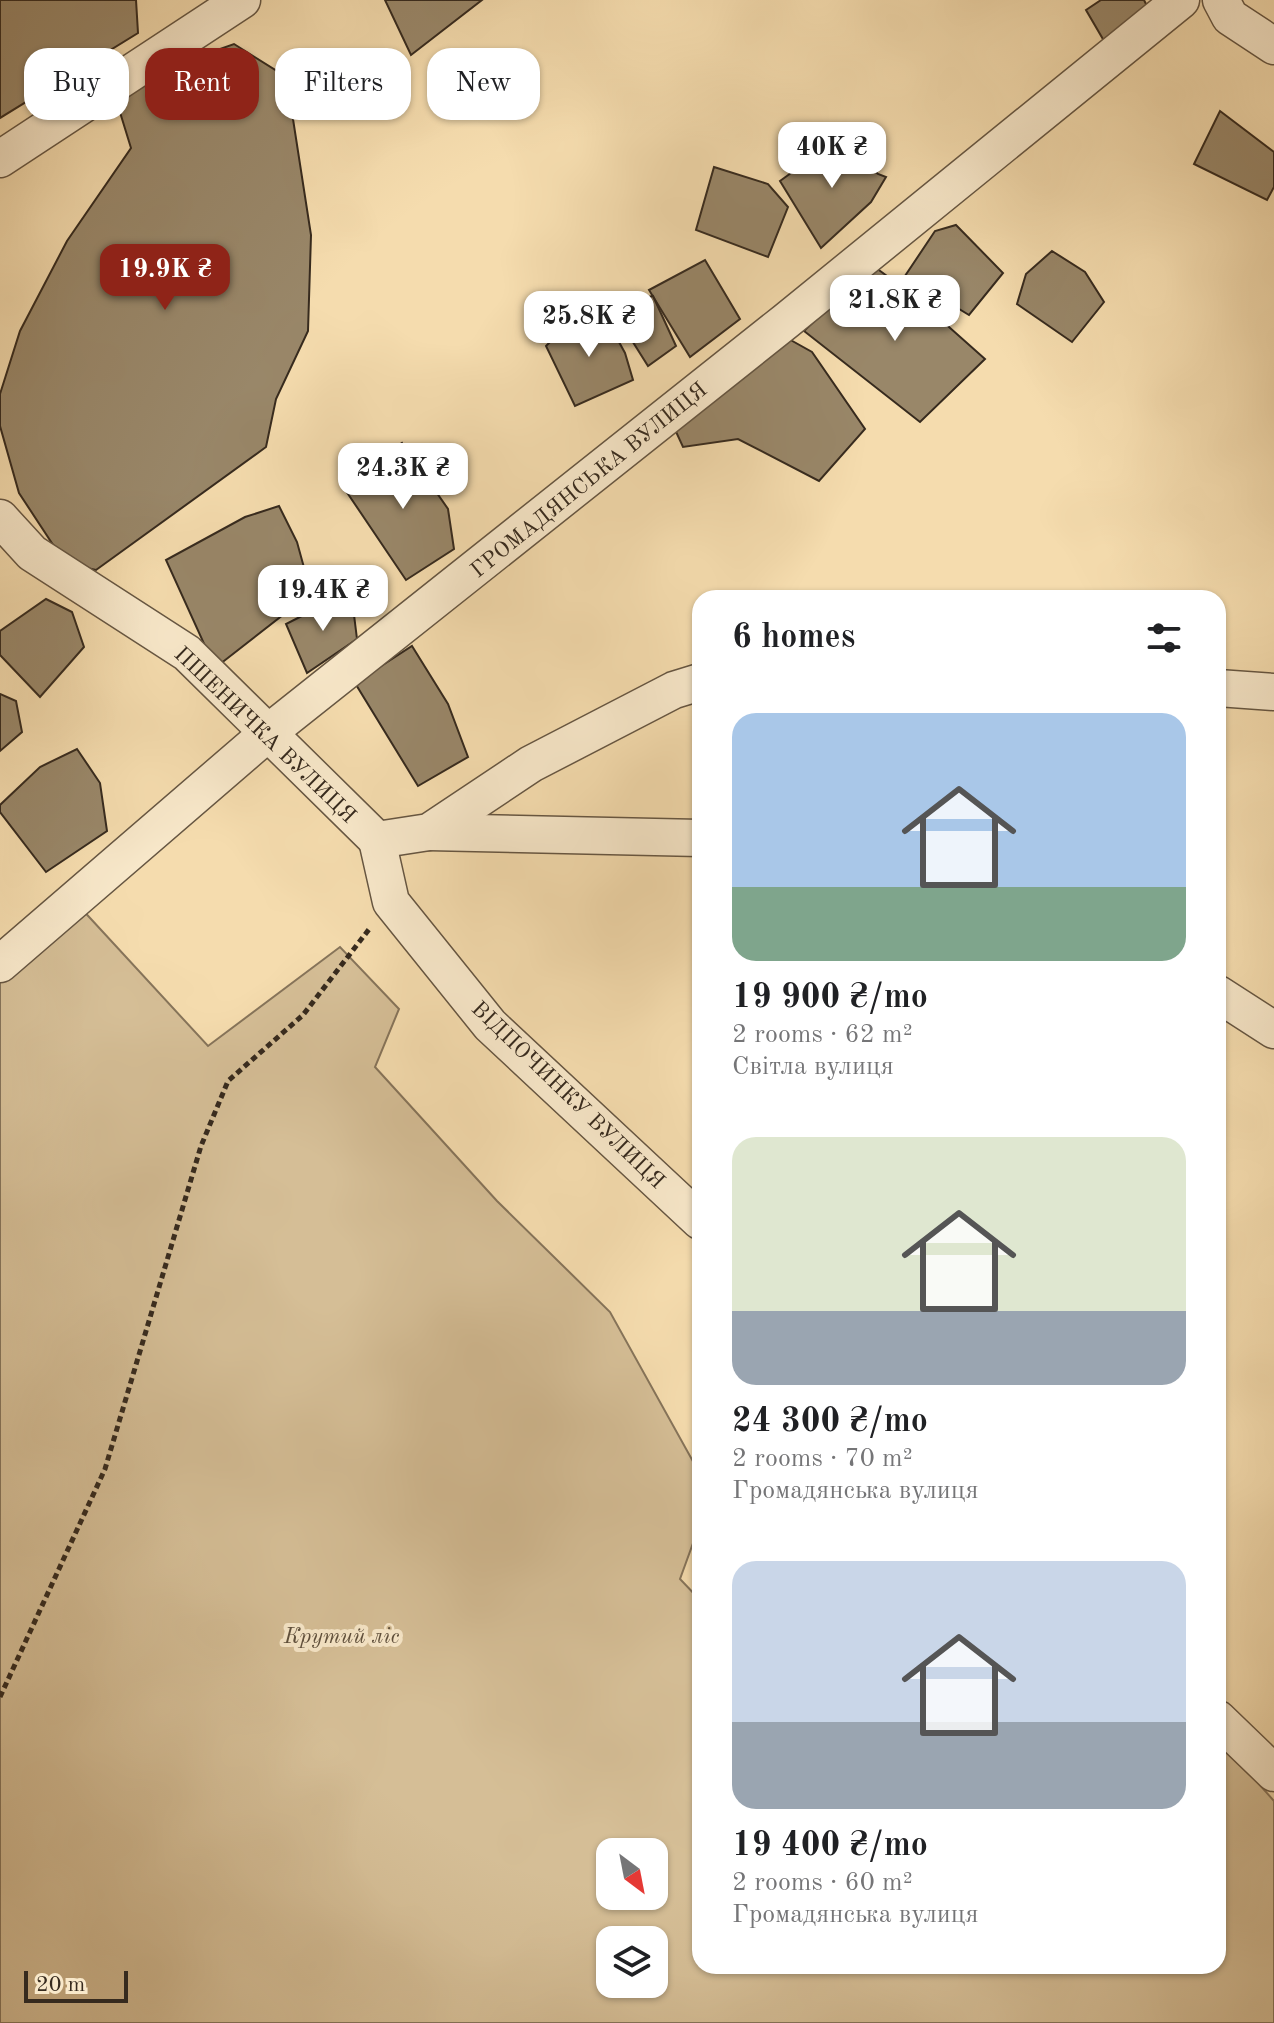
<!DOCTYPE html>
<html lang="en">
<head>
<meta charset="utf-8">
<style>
	body { margin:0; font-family:"Old Standard TT",serif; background:#f2f2f2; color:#202124; height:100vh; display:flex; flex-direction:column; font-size:30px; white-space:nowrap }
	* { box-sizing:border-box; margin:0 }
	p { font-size:26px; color:#757577 }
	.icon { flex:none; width:44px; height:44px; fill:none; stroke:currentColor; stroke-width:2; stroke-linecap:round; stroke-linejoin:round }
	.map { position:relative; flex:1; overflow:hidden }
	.drawer { position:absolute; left:692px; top:590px; width:534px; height:1384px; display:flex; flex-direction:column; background:#fff; border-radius:24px; box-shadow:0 2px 6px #0004 }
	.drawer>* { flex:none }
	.banner { position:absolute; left:24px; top:48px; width:548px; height:72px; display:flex; gap:16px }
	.needle { width:52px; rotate:148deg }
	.tools { position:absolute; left:596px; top:1838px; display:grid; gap:16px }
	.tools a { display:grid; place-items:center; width:72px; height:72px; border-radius:16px; background:#fff; box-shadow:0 2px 6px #0004; font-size:40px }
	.scale { position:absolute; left:24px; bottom:20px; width:104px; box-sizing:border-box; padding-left:8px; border:4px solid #362a1e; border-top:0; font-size:22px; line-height:28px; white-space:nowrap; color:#362a1e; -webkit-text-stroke:6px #f8e8ca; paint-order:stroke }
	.price { position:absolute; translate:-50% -68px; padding:0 18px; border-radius:16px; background:#fff; color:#222; font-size:26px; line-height:52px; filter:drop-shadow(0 2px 4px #0008) }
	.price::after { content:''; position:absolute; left:50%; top:48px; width:24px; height:18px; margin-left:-12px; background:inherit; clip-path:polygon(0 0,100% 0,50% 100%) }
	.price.current { background:#8f2418; color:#fff }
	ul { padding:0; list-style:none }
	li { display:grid; align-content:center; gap:16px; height:424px; padding:0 40px }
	li span { display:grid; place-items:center; height:248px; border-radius:24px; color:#555 }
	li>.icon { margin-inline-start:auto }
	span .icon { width:144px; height:144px; fill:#fffc; stroke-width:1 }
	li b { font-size:34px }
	h2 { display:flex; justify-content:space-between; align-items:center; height:96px; padding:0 40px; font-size:34px }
	.tag { padding:0 28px; border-radius:24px; background:#fff; box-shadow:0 2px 6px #0004; font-size:28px; line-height:72px }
	.tag.current { background:#8f2418; color:#fff }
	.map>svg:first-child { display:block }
</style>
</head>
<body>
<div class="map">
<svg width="1274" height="2023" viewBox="0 0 1274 2023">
	<rect width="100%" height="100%" fill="#f5dcae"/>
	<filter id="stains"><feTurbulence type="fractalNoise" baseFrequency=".0025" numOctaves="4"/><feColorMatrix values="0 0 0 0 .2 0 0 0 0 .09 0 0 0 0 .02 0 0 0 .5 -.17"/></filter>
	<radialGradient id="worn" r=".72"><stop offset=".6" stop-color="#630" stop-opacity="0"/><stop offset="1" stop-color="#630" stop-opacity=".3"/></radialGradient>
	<path fill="#d5be96" stroke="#86745a" stroke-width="2" fill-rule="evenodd" d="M 79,906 L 208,1046 L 340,947 L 399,1009 L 375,1067 L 497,1201 L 610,1312 L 700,1474 L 700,1524 L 680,1579 L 700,1600 L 700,1966 L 1218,1966 L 1218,1738 L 1274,1801 L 1274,2023 L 0,2023 L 0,965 ZM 610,1852 L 654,1852 L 654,1896 L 610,1896 ZM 610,1940 L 654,1940 L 654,1984 L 610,1984 Z"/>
	<g fill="#998769" stroke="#362a1e" stroke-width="2">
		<path d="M 0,0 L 136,0 L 138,33 L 0,118 Z"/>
		<path d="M 385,0 L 482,0 L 411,55 Z"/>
		<path d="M 1101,0 L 1144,0 L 1152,16 L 1107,46 L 1086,10 Z"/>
		<path d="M 234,44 L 280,73 L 293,119 L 311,235 L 308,331 L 276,399 L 266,447 L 96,570 L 65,563 L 19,493 L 0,426 L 0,394 L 20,331 L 67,241 L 131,148 L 115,96 L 166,68 Z"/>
		<path d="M 1220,111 L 1274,152 L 1274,187 L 1267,200 L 1194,164 Z"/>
		<path d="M 838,139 L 878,174 L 886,177 L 871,202 L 821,248 L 780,181 Z"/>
		<path d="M 714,167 L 768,184 L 788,207 L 768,257 L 696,230 Z"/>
		<path d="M 956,225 L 1003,273 L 969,315 L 905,276 L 935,231 Z"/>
		<path d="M 1052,251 L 1085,272 L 1104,302 L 1072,342 L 1017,304 L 1026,274 Z"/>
		<path d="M 705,260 L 740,319 L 690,357 L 649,290 Z"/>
		<path d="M 872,265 L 913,295 L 985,359 L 920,422 L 804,331 Z"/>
		<path d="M 653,296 L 676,346 L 648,366 L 621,323 L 644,298 Z"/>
		<path d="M 575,317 L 608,322 L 625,353 L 633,380 L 575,406 L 546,346 Z"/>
		<path d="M 778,333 L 812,352 L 865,429 L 819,481 L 738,439 L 683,447 L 672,423 Z"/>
		<path d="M 402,443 L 448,509 L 454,549 L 406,580 L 342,485 Z"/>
		<path d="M 279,506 L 297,542 L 311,593 L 215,668 L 166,560 L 245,517 Z"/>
		<path d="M 339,597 L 354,615 L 357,639 L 307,673 L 286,624 Z"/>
		<path d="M 46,599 L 72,612 L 84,647 L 40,697 L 0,655 L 0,631 Z"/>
		<path d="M 412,646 L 448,704 L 468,757 L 418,786 L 355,683 Z"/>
		<path d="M 0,694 L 16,701 L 22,732 L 0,751 Z"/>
		<path d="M 77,749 L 100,783 L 107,831 L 46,872 L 0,812 L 0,805 L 40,767 Z"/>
	</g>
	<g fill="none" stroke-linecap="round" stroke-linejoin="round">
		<defs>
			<g id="street">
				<path d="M 1221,0 L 1230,17 L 1274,46"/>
				<path d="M 0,159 L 242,0"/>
				<path d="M 0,518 L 32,553 L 187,653 L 377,840"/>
				<path d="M 1218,688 L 1274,692"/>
				<path d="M 429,832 L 700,838"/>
				<path d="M 377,840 L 391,902 L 490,1025 L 700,1221"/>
				<path d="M 377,840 L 429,832 L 531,764 L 674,690 L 700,682"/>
				<path d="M 0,964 L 269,732 L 786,321 L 1181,0"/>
				<path d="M 1218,994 L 1274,1030"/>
				<path d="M 1218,1719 L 1274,1773"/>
			</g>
		</defs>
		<use href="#street" stroke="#665642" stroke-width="39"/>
		<path stroke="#362a1e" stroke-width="5" stroke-dasharray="6 4" stroke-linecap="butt" d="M 0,1697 L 105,1469 L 201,1146 L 228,1081 L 303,1015 L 370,928"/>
		<use href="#street" stroke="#f8e8ca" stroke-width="36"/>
	</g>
	<g text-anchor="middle" stroke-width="8" stroke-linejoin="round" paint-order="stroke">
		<g font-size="22" fill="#362a1e" stroke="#f8e8ca">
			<text transform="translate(588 479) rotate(-39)" y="8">ГРОМАДЯНСЬКА ВУЛИЦЯ</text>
			<text transform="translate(266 734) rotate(44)" y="8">ПШЕНИЧКА ВУЛИЦЯ</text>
			<text transform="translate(569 1094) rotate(44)" y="8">ВІДПОЧИНКУ ВУЛИЦЯ</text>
		</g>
		<g font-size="22" font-style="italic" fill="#5e4f3c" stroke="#f8e8ca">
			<text x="342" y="1643">Крутий ліс</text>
		</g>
	</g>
	<rect width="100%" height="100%" filter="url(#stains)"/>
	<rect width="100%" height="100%" fill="url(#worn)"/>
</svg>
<div class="tools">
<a><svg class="needle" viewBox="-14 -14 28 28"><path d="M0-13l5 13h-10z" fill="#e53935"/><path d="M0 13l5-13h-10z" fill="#757577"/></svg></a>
<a><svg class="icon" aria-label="layers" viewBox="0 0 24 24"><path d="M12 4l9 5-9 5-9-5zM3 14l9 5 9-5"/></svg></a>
</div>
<div class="scale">20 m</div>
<b class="price" style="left:832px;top:190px">40K ₴</b>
<b class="price current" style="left:165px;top:312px">19.9K ₴</b>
<b class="price" style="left:895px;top:343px">21.8K ₴</b>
<b class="price" style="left:589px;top:359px">25.8K ₴</b>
<b class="price" style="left:403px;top:511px">24.3K ₴</b>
<b class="price" style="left:323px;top:633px">19.4K ₴</b>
<div class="banner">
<a class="tag">Buy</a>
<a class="tag current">Rent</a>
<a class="tag">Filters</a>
<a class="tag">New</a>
</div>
<section class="drawer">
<h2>6 homes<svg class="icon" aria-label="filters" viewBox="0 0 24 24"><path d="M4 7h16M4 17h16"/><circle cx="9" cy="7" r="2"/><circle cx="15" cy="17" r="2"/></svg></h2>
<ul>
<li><span style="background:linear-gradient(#a9c7e8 70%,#7fa58c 0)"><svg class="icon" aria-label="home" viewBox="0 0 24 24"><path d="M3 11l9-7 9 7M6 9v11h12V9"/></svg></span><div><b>19 900 ₴/mo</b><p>2 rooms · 62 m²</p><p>Світла вулиця</p></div></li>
<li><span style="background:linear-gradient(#dfe7d0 70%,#9aa5b1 0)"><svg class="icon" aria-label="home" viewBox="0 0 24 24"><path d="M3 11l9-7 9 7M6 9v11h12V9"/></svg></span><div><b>24 300 ₴/mo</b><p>2 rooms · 70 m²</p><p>Громадянська вулиця</p></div></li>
<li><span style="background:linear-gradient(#c9d6e8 65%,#9aa5b1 0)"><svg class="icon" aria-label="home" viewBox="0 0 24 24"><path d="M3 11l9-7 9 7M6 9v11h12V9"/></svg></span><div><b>19 400 ₴/mo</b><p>2 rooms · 60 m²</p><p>Громадянська вулиця</p></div></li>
</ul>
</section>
</div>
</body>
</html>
